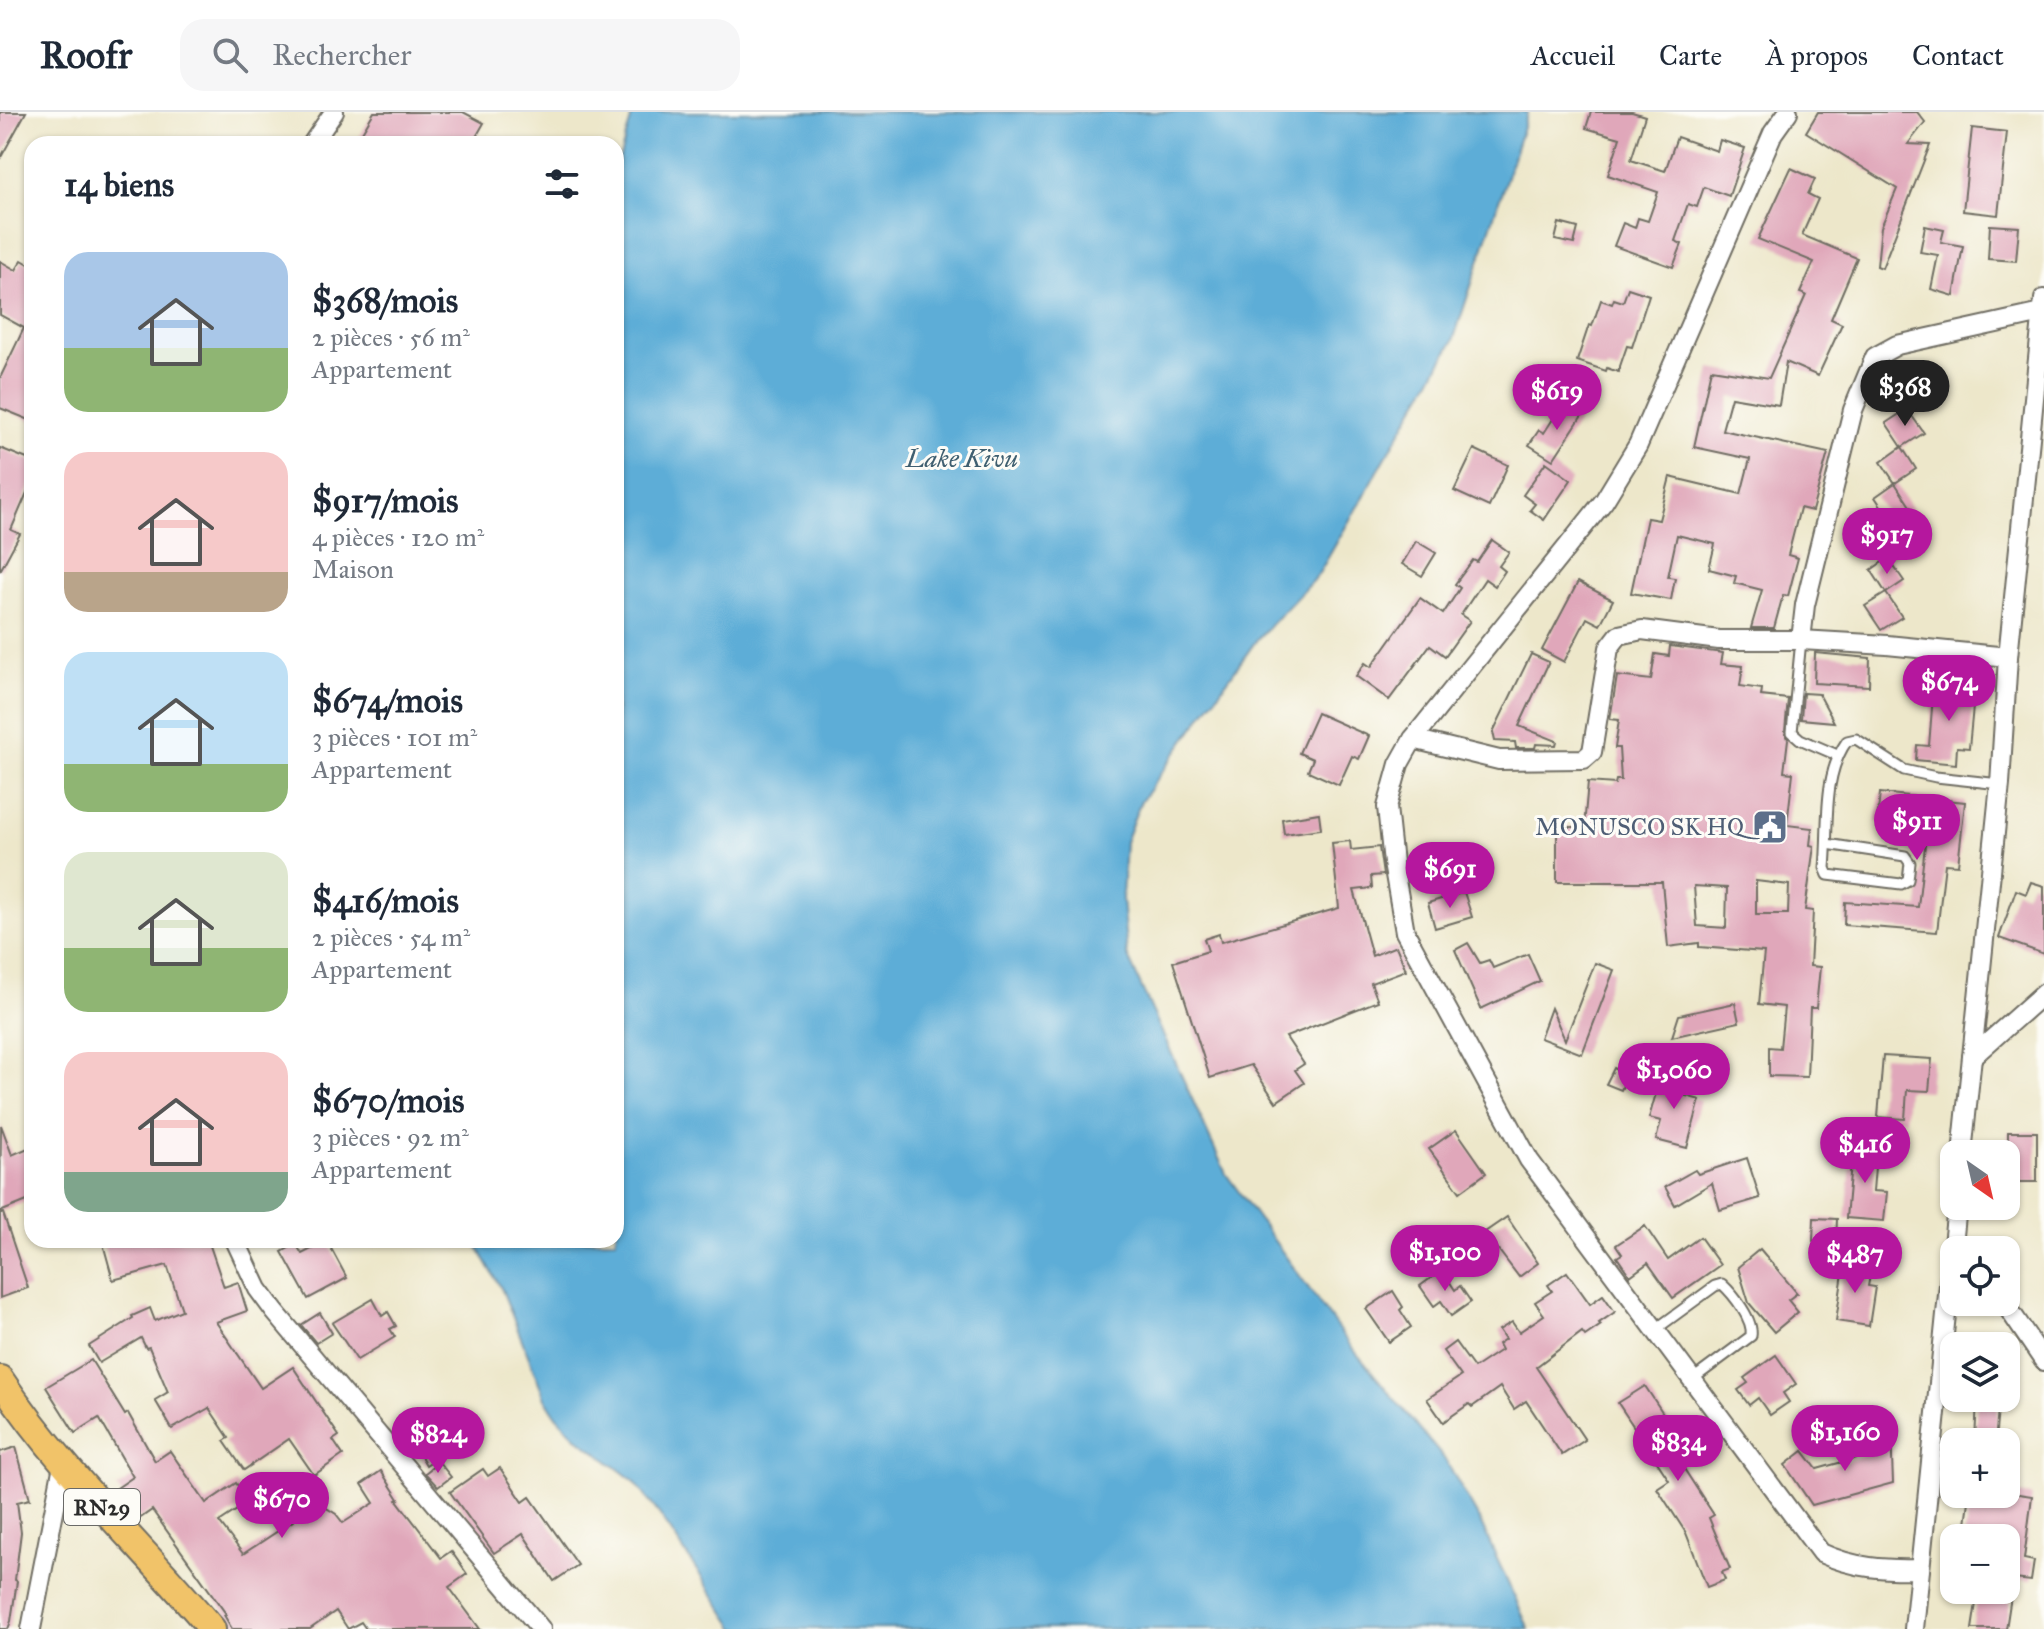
<!DOCTYPE html>
<html lang="fr">
<head>
<meta charset="utf-8">
<style>
	body { margin:0; font-family:"IM FELL Great Primer",serif; background:#f6f6f7; color:#1f2937; height:100vh; display:flex; flex-direction:column; font-size:30px; white-space:nowrap }
	* { box-sizing:border-box; margin:0 }
	p { font-size:26px; color:#747a83 }
	.icon { flex:none; width:44px; height:44px; fill:none; stroke:currentColor; stroke-width:2; stroke-linecap:round; stroke-linejoin:round }
	.map { position:relative; flex:1; overflow:hidden }
	.details { position:absolute; left:24px; top:24px; width:600px; height:1112px; display:flex; flex-direction:column; background:#fff; border-radius:24px; box-shadow:0 2px 6px #0004 }
	.details>* { flex:none }
	.needle { width:52px; rotate:146deg }
	.buttons { position:absolute; left:1940px; top:1028px; display:grid; gap:16px }
	.buttons a { display:grid; place-items:center; width:80px; height:80px; border-radius:16px; background:#fff; box-shadow:0 2px 6px #0004; font-size:40px }
	.price { position:absolute; translate:-50% -68px; padding:0 18px; border-radius:28px; background:#b5179e; color:#fff; font-size:26px; line-height:52px; filter:drop-shadow(0 2px 4px #0008) }
	.price::after { content:''; position:absolute; left:50%; top:48px; width:24px; height:18px; margin-left:-12px; background:inherit; clip-path:polygon(0 0,100% 0,50% 100%) }
	.price.active { background:#222; color:#fff }
	ul { padding:0; list-style:none }
	li { display:flex; align-items:center; gap:24px; height:200px; padding:0 40px }
	li span { display:grid; place-items:center; flex:none; width:224px; height:160px; border-radius:24px; color:#555 }
	li>.icon { margin-inline-start:auto }
	span .icon { width:96px; height:96px; fill:#fffc; stroke-width:1 }
	li b { font-size:34px }
	h2 { display:flex; justify-content:space-between; align-items:center; height:96px; padding:0 40px; font-size:34px }
	header { display:flex; align-items:center; gap:48px; box-sizing:border-box; height:112px; padding:0 40px; background:#fff; border-bottom:2px solid #e0e1e3 }
	header strong { font-size:38px }
	nav { display:flex; gap:44px; margin-inline-start:auto; font-size:28px }
	.search { width:560px; height:72px; background:#f6f6f7; display:flex; align-items:center; gap:20px; box-sizing:border-box; padding:0 28px; border-radius:24px; color:#747a83; font-size:30px }
	.map>svg:first-child { display:block }
</style>
</head>
<body>
<header>
<strong>Roofr</strong>
<div class="search"><svg class="icon" aria-label="search" viewBox="0 0 24 24"><circle cx="10" cy="10" r="6"/><path d="M15 15l6 6"/></svg>Rechercher</div>
<nav><a>Accueil</a><a>Carte</a><a>À propos</a><a>Contact</a></nav>
</header>
<div class="map">
<svg width="2044" height="1517" viewBox="0 0 2044 1517">
	<rect width="100%" height="100%" fill="#fdfcf7"/>
	<filter id="ink" filterUnits="userSpaceOnUse"><feTurbulence type="fractalNoise" baseFrequency=".0125" numOctaves="2"/><feDisplacementMap in="SourceGraphic" scale="16" xChannelSelector="R" yChannelSelector="G"/><feConvolveMatrix kernelMatrix="1 2 1 2 8 2 1 2 1" color-interpolation-filters="sRGB"/></filter>
	<filter id="wash" filterUnits="userSpaceOnUse"><feTurbulence type="fractalNoise" baseFrequency=".006" numOctaves="4" result="noise"/><feDisplacementMap in="SourceGraphic" scale="32" xChannelSelector="R" yChannelSelector="G"/><feGaussianBlur stdDeviation="1.8" result="paint"/><feColorMatrix in="noise" values="0 0 0 0 0 0 0 0 0 0 0 0 0 0 0 0 0 1.4 0 .05"/><feComposite in="paint" operator="in"/></filter>
	<g filter="url(#wash)">
		<rect width="100%" height="100%" fill="#ede7ca"/>
		<path fill="#5dadd7" stroke="#446c81" stroke-width="2" d="M 633,0 L 1528,0 L 1453,229 L 1318,463 L 1258,526 L 1140,691 L 1125,730 L 1122,787 L 1127,843 L 1226,1062 L 1352,1236 L 1446,1349 L 1478,1405 L 1529,1517 L 736,1517 L 660,1403 L 634,1369 L 575,1324 L 556,1304 L 545,1286 L 502,1178 L 474,1128 L 616,1128 L 616,58 Z"/>
		<g id="blocks">
			<g fill="#e0a7ba" fill-rule="evenodd">
				<path d="M 0,0 L 26,0 L 0,47 Z"/>
				<path d="M 374,0 L 463,0 L 484,11 L 472,32 L 355,32 Z"/>
				<path d="M 1591,0 L 1632,0 L 1645,4 L 1631,48 L 1665,59 L 1677,25 L 1717,39 L 1720,28 L 1745,36 L 1729,84 L 1704,75 L 1697,95 L 1688,92 L 1675,129 L 1682,132 L 1673,155 L 1614,134 L 1623,111 L 1635,116 L 1638,106 L 1648,109 L 1658,80 L 1608,63 L 1620,26 L 1586,16 Z"/>
				<path d="M 1818,0 L 1917,0 L 1925,10 L 1908,32 L 1930,33 L 1882,156 L 1877,154 L 1881,115 L 1897,77 L 1806,20 Z"/>
				<path d="M 1972,16 L 2007,20 L 1998,103 L 1963,99 Z"/>
				<path d="M 1791,56 L 1815,67 L 1808,82 L 1818,87 L 1802,123 L 1857,146 L 1831,207 L 1842,212 L 1818,264 L 1786,250 L 1779,293 L 1731,285 L 1722,318 L 1828,341 L 1812,399 L 1800,396 L 1788,443 L 1798,446 L 1788,484 L 1783,483 L 1774,516 L 1751,516 L 1762,478 L 1734,471 L 1736,464 L 1709,457 L 1715,432 L 1677,423 L 1668,465 L 1675,466 L 1671,488 L 1631,481 L 1647,406 L 1659,408 L 1670,365 L 1741,382 L 1750,347 L 1694,335 L 1711,257 L 1769,266 L 1806,183 L 1800,181 L 1814,150 L 1758,127 Z"/>
				<path d="M 1559,111 L 1578,116 L 1574,132 L 1555,128 Z"/>
				<path d="M 1990,113 L 2019,115 L 2016,149 L 1988,147 Z"/>
				<path d="M 1925,114 L 1944,118 L 1941,130 L 1963,134 L 1954,184 L 1931,177 L 1938,143 L 1920,140 Z"/>
				<path d="M 22,148 L 32,154 L 32,309 L 0,296 L 0,266 L 24,216 L 0,203 L 0,149 L 16,158 Z"/>
				<path d="M 1628,176 L 1649,183 L 1632,235 L 1627,234 L 1618,260 L 1607,256 L 1606,259 L 1577,249 L 1589,213 L 1592,214 L 1601,188 L 1612,192 L 1614,187 L 1623,190 Z"/>
				<path d="M 1564,290 L 1583,302 L 1553,348 L 1529,333 L 1539,318 L 1544,321 Z"/>
				<path d="M 1907,297 L 1924,321 L 1902,335 L 1886,311 Z"/>
				<path d="M 1902,335 L 1916,357 L 1895,371 L 1881,350 Z"/>
				<path d="M 0,336 L 32,349 L 32,369 L 11,418 L 20,422 L 0,459 Z"/>
				<path d="M 1474,337 L 1508,353 L 1489,395 L 1454,379 Z"/>
				<path d="M 1546,350 L 1571,368 L 1544,408 L 1530,398 L 1535,392 L 1523,383 Z"/>
				<path d="M 1895,371 L 1913,399 L 1893,412 L 1875,385 Z"/>
				<path d="M 1893,412 L 1907,433 L 1888,446 L 1874,424 Z"/>
				<path d="M 1492,428 L 1509,440 L 1499,454 L 1505,459 L 1495,474 L 1485,467 L 1461,503 L 1470,509 L 1445,544 L 1430,533 L 1389,588 L 1356,564 L 1365,551 L 1371,555 L 1420,486 L 1443,502 L 1460,476 L 1455,472 L 1473,448 L 1477,450 Z"/>
				<path d="M 1416,429 L 1436,441 L 1422,464 L 1402,452 Z"/>
				<path d="M 1888,446 L 1904,469 L 1886,481 L 1871,458 Z"/>
				<path d="M 1578,470 L 1613,488 L 1600,513 L 1587,506 L 1564,550 L 1542,538 Z"/>
				<path d="M 1886,481 L 1902,505 L 1881,518 L 1865,494 Z"/>
				<path d="M 1670,534 L 1723,541 L 1721,552 L 1743,554 L 1740,574 L 1762,577 L 1761,584 L 1788,587 L 1785,619 L 1788,627 L 1784,660 L 1793,661 L 1787,713 L 1812,716 L 1810,733 L 1814,734 L 1805,798 L 1813,799 L 1810,854 L 1820,855 L 1816,896 L 1810,896 L 1807,965 L 1769,964 L 1769,935 L 1780,936 L 1784,895 L 1759,892 L 1764,840 L 1699,835 L 1699,831 L 1668,835 L 1662,770 L 1557,770 L 1557,715 L 1584,715 L 1588,670 L 1615,672 L 1616,668 L 1621,668 L 1619,636 L 1615,636 L 1619,608 L 1610,607 L 1617,564 L 1651,568 L 1655,542 L 1669,544 ZM 1756,769 L 1789,773 L 1788,802 L 1756,802 ZM 1694,774 L 1727,776 L 1726,816 L 1697,814 Z"/>
				<path d="M 1815,541 L 1870,546 L 1869,574 L 1814,571 Z"/>
				<path d="M 1531,542 L 1549,550 L 1519,614 L 1557,629 L 1556,633 L 1536,632 L 1535,636 L 1516,636 L 1515,630 L 1495,629 L 1493,620 Z"/>
				<path d="M 1934,571 L 1975,574 L 1969,636 L 1957,635 L 1956,652 L 1916,648 L 1917,633 L 1929,634 Z"/>
				<path d="M 1803,581 L 1819,582 L 1834,610 L 1801,607 Z"/>
				<path d="M 1317,601 L 1369,624 L 1359,647 L 1352,644 L 1339,673 L 1308,659 L 1313,647 L 1299,641 Z"/>
				<path d="M 1880,681 L 1965,690 L 1958,753 L 1945,752 L 1937,820 L 1844,813 L 1845,790 L 1918,795 L 1926,725 L 1917,724 L 1918,714 L 1877,710 Z"/>
				<path d="M 1319,701 L 1321,717 L 1284,722 L 1282,707 Z"/>
				<path d="M 1350,729 L 1351,738 L 1379,735 L 1383,763 L 1371,764 L 1372,776 L 1354,778 L 1372,844 L 1396,834 L 1406,858 L 1371,871 L 1378,889 L 1286,925 L 1304,952 L 1295,958 L 1304,971 L 1276,990 L 1251,953 L 1210,966 L 1173,850 L 1208,839 L 1204,827 L 1219,822 L 1221,830 L 1339,796 L 1332,731 Z"/>
				<path d="M 2031,770 L 2044,774 L 2044,842 L 1999,826 L 2016,778 L 2026,782 Z"/>
				<path d="M 1464,780 L 1472,805 L 1435,816 L 1428,791 Z"/>
				<path d="M 1468,831 L 1480,851 L 1489,848 L 1493,856 L 1528,842 L 1540,869 L 1481,897 L 1455,838 Z"/>
				<path d="M 1595,851 L 1614,858 L 1582,942 L 1540,926 L 1551,896 L 1565,928 Z"/>
				<path d="M 1735,891 L 1739,910 L 1672,925 L 1679,903 Z"/>
				<path d="M 1883,944 L 1932,947 L 1929,979 L 1907,978 L 1905,1007 L 1878,1005 Z"/>
				<path d="M 1614,956 L 1628,963 L 1621,978 L 1606,972 Z"/>
				<path d="M 1663,957 L 1681,962 L 1676,981 L 1700,988 L 1687,1036 L 1656,1028 L 1661,1009 L 1649,1006 Z"/>
				<path d="M 1,1013 L 12,1043 L 28,1036 L 32,1045 L 32,1087 L 0,1100 Z"/>
				<path d="M 1456,1018 L 1486,1061 L 1460,1080 L 1429,1037 Z"/>
				<rect x="2008" y="1020" width="29" height="50"/>
				<path d="M 1853,1029 L 1877,1031 L 1873,1079 L 1887,1080 L 1884,1109 L 1846,1106 Z"/>
				<path d="M 1747,1046 L 1760,1086 L 1720,1098 L 1712,1071 L 1675,1093 L 1665,1075 L 1695,1058 L 1698,1062 Z"/>
				<path d="M 3,1101 L 28,1176 L 0,1186 L 0,1102 Z"/>
				<path d="M 1507,1105 L 1538,1151 L 1519,1165 L 1485,1120 Z"/>
				<path d="M 1814,1106 L 1837,1107 L 1836,1130 L 1813,1129 Z"/>
				<path d="M 1645,1114 L 1668,1148 L 1700,1125 L 1720,1153 L 1673,1186 L 1648,1151 L 1630,1164 L 1617,1145 L 1622,1142 L 1616,1133 Z"/>
				<path d="M 102,1128 L 208,1128 L 224,1175 L 238,1170 L 247,1199 L 216,1210 L 261,1276 L 293,1255 L 339,1324 L 333,1328 L 343,1343 L 314,1363 L 289,1327 L 244,1358 L 224,1329 L 229,1326 L 209,1296 L 172,1317 L 155,1288 L 168,1280 L 149,1235 L 146,1236 L 141,1226 L 99,1251 L 89,1234 L 133,1206 L 132,1204 L 150,1196 L 155,1209 L 182,1198 L 167,1153 L 113,1168 Z"/>
				<path d="M 327,1129 L 347,1166 L 308,1187 L 282,1140 L 296,1132 L 302,1142 Z"/>
				<path d="M 1760,1137 L 1797,1181 L 1788,1188 L 1798,1200 L 1774,1220 L 1749,1191 L 1738,1155 Z"/>
				<path d="M 1845,1147 L 1862,1150 L 1861,1157 L 1871,1159 L 1868,1174 L 1875,1175 L 1869,1214 L 1836,1209 Z"/>
				<path d="M 1442,1158 L 1455,1178 L 1460,1174 L 1471,1190 L 1451,1204 L 1441,1189 L 1434,1194 L 1420,1174 Z"/>
				<path d="M 1567,1160 L 1590,1192 L 1603,1183 L 1615,1200 L 1599,1211 L 1601,1213 L 1585,1224 L 1582,1220 L 1536,1255 L 1585,1328 L 1562,1343 L 1526,1289 L 1514,1297 L 1500,1275 L 1472,1295 L 1469,1292 L 1443,1310 L 1427,1287 L 1461,1264 L 1443,1239 L 1455,1230 L 1474,1256 L 1501,1238 L 1498,1232 L 1505,1227 L 1499,1218 L 1512,1210 L 1519,1220 L 1544,1203 L 1535,1190 L 1552,1179 L 1548,1173 Z"/>
				<path d="M 1393,1179 L 1403,1195 L 1400,1198 L 1411,1215 L 1389,1230 L 1366,1197 Z"/>
				<path d="M 373,1187 L 382,1204 L 388,1200 L 396,1214 L 390,1217 L 395,1225 L 357,1248 L 332,1211 Z"/>
				<path d="M 320,1201 L 332,1221 L 316,1231 L 301,1213 Z"/>
				<path d="M 1776,1243 L 1796,1272 L 1783,1281 L 1789,1290 L 1770,1303 L 1758,1286 L 1749,1293 L 1738,1278 L 1748,1271 L 1744,1266 Z"/>
				<path d="M 91,1248 L 125,1303 L 128,1301 L 155,1349 L 170,1339 L 206,1391 L 236,1371 L 249,1390 L 219,1410 L 243,1442 L 293,1409 L 274,1382 L 304,1363 L 325,1395 L 336,1402 L 343,1411 L 374,1391 L 362,1372 L 381,1359 L 399,1387 L 397,1388 L 441,1446 L 451,1439 L 467,1462 L 449,1475 L 480,1517 L 366,1517 L 361,1510 L 348,1517 L 336,1499 L 310,1517 L 232,1517 L 224,1503 L 226,1502 L 152,1398 L 139,1407 L 117,1376 L 133,1365 L 99,1306 L 75,1321 L 46,1275 Z"/>
				<path d="M 1645,1274 L 1688,1339 L 1677,1346 L 1714,1403 L 1709,1406 L 1730,1457 L 1722,1460 L 1725,1468 L 1707,1475 L 1686,1421 L 1657,1376 L 1669,1368 L 1618,1291 Z"/>
				<path d="M 1977,1286 L 1999,1286 L 1995,1330 L 1975,1330 Z"/>
				<path d="M 445,1303 L 462,1328 L 426,1353 L 411,1327 Z"/>
				<path d="M 1891,1319 L 1893,1371 L 1812,1393 L 1785,1353 L 1803,1339 L 1817,1357 L 1871,1342 L 1871,1322 Z"/>
				<path d="M 16,1335 L 30,1387 L 17,1390 L 21,1420 L 15,1468 L 17,1469 L 11,1509 L 8,1517 L 0,1517 L 0,1340 Z"/>
				<path d="M 439,1350 L 451,1365 L 438,1375 L 425,1361 Z"/>
				<path d="M 500,1356 L 523,1390 L 530,1385 L 578,1453 L 554,1469 L 523,1422 L 494,1441 L 450,1380 L 483,1357 L 488,1364 Z"/>
				<path d="M 2006,1380 L 2032,1384 L 2024,1447 L 2034,1449 L 2031,1469 L 2006,1466 L 2006,1426 L 1964,1426 L 1970,1382 Z"/>
				<path d="M 1978,1478 L 2012,1478 L 2006,1517 L 1972,1517 Z"/>
			</g>
		</g>
	</g>
	<g filter="url(#ink)">
		<use href="#blocks" fill-opacity="0" stroke="#6f6d63" stroke-width="2"/>
		<g fill="none" stroke-linecap="round" stroke-linejoin="round">
			<defs>
				<g id="service">
					<path d="M 1801,528 L 1792,620 L 1800,627 L 1837,643"/>
					<path d="M 1827,732 L 1905,744 L 1910,751 L 1908,768 L 1901,772 L 1828,763 L 1825,756 C 1829,714 1822,664 1847,629 L 1856,627 L 1904,658 L 1936,665 L 2000,672"/>
					<path d="M 1656,1217 L 1715,1174 L 1722,1172 C 1733,1182 1754,1208 1751,1224 L 1693,1267"/>
				</g>
				<g id="minor">
					<path d="M 1788,0 L 1773,21 L 1638,333 L 1604,389 L 1413,627 L 1399,652 L 1387,695 L 1393,751 L 1405,820 L 1529,1048 L 1821,1441 C 1853,1456 1885,1458 1920,1457"/>
					<path d="M 312,32 L 334,0"/>
					<path d="M 1801,528 L 1805,493 L 1853,298 L 1875,245 L 1897,233 L 2042,201"/>
					<path d="M 1413,627 L 1499,648 L 1584,647 L 1592,640 L 1609,536 L 1619,523 L 1642,518 L 1719,528 L 1801,528 L 1887,533 L 2008,545"/>
					<path d="M 1972,945 L 2044,881"/>
					<path d="M 1962,1042 L 2000,672 L 2008,545 L 2044,187"/>
					<path d="M 235,1128 L 258,1177 L 275,1200 L 541,1517"/>
					<path d="M 2004,1190 L 2044,1249"/>
					<path d="M 31,1517 L 63,1353"/>
					<path d="M 1914,1517 L 1957,1094"/>
				</g>
				<path id="primary" d="M 0,1267 C 61,1359 141,1433 212,1517"/>
			</defs>
			<use href="#service" stroke="#6f6d63" stroke-width="13"/>
			<use href="#minor" stroke="#6f6d63" stroke-width="22"/>
			<use href="#primary" stroke="#6f6d63" stroke-width="30"/>
			<use href="#service" stroke="#fff" stroke-width="9"/>
			<use href="#minor" stroke="#fff" stroke-width="18"/>
			<use href="#primary" stroke="#f1c369" stroke-width="26"/>
		</g>
	</g>
	<defs>
		<symbol id="civic-square" viewBox="-11 -11 22 22"><rect x="-9" y="-9" width="18" height="18" rx="4" fill="#5c6f8a" stroke="#fdfcf7"/><path d="M-.6-6.5H3V-4.5H.6V-3L4-1V1h2V6H-6V1h2V-1L-.6-3ZM-1.2 2.5V6h2.4V2.5Z" fill="#fff"/></symbol>
	</defs>
	<g fill-rule="evenodd">
		<use href="#civic-square" x="1750" y="695" width="40" height="40"/>
	</g>
	<g text-anchor="middle" stroke-width="6" stroke-linejoin="round" paint-order="stroke">
		<rect fill="#fdfcf7" stroke="#6a6a68" stroke-width="2" x="64" y="1377" width="76" height="36" rx="6"/>
		<g font-size="22" font-weight="bold" fill="#2b2b2b">
			<text x="102" y="1403">RN29</text>
		</g>
		<g font-size="24" fill="#4e5e75" stroke="#fdfcf7" text-anchor="end">
			<text x="1744" y="723">MONUSCO SK HQ</text>
		</g>
		<g font-size="26" font-style="italic" fill="#3f5f70" stroke="#fdfcf7">
			<text x="962" y="355">Lake Kivu</text>
		</g>
	</g>
</svg>
<div class="buttons">
<a><svg class="needle" viewBox="-14 -14 28 28"><path d="M0-13l5 13h-10z" fill="#e53935"/><path d="M0 13l5-13h-10z" fill="#747a83"/></svg></a>
<a><svg class="icon" aria-label="locate" viewBox="0 0 24 24"><circle cx="12" cy="12" r="6"/><path d="M12 2v4M12 18v4M2 12h4M18 12h4"/></svg></a>
<a><svg class="icon" aria-label="layers" viewBox="0 0 24 24"><path d="M12 4l9 5-9 5-9-5zM3 14l9 5 9-5"/></svg></a>
<a>+</a>
<a>−</a>
</div>
<b class="price active" style="left:1905px;top:316px">$368</b>
<b class="price" style="left:1557px;top:320px">$619</b>
<b class="price" style="left:1887px;top:464px">$917</b>
<b class="price" style="left:1949px;top:611px">$674</b>
<b class="price" style="left:1917px;top:750px">$911</b>
<b class="price" style="left:1450px;top:798px">$691</b>
<b class="price" style="left:1674px;top:999px">$1,060</b>
<b class="price" style="left:1865px;top:1073px">$416</b>
<b class="price" style="left:1445px;top:1181px">$1,100</b>
<b class="price" style="left:1855px;top:1183px">$487</b>
<b class="price" style="left:1845px;top:1361px">$1,160</b>
<b class="price" style="left:438px;top:1363px">$824</b>
<b class="price" style="left:1678px;top:1371px">$834</b>
<b class="price" style="left:282px;top:1428px">$670</b>
<section class="details">
<h2>14 biens<svg class="icon" aria-label="filters" viewBox="0 0 24 24"><path d="M4 7h16M4 17h16"/><circle cx="9" cy="7" r="2"/><circle cx="15" cy="17" r="2"/></svg></h2>
<ul>
<li><span style="background:linear-gradient(#a9c7e8 60%,#8fb573 0)"><svg class="icon" aria-label="home" viewBox="0 0 24 24"><path d="M3 11l9-7 9 7M6 9v11h12V9"/></svg></span><div><b>$368/mois</b><p>2 pièces · 56 m²</p><p>Appartement</p></div></li>
<li><span style="background:linear-gradient(#f6c9c9 75%,#b9a48a 0)"><svg class="icon" aria-label="home" viewBox="0 0 24 24"><path d="M3 11l9-7 9 7M6 9v11h12V9"/></svg></span><div><b>$917/mois</b><p>4 pièces · 120 m²</p><p>Maison</p></div></li>
<li><span style="background:linear-gradient(#bfe0f5 70%,#8fb573 0)"><svg class="icon" aria-label="home" viewBox="0 0 24 24"><path d="M3 11l9-7 9 7M6 9v11h12V9"/></svg></span><div><b>$674/mois</b><p>3 pièces · 101 m²</p><p>Appartement</p></div></li>
<li><span style="background:linear-gradient(#dfe7d0 60%,#8fb573 0)"><svg class="icon" aria-label="home" viewBox="0 0 24 24"><path d="M3 11l9-7 9 7M6 9v11h12V9"/></svg></span><div><b>$416/mois</b><p>2 pièces · 54 m²</p><p>Appartement</p></div></li>
<li><span style="background:linear-gradient(#f6c9c9 75%,#7fa58c 0)"><svg class="icon" aria-label="home" viewBox="0 0 24 24"><path d="M3 11l9-7 9 7M6 9v11h12V9"/></svg></span><div><b>$670/mois</b><p>3 pièces · 92 m²</p><p>Appartement</p></div></li>
</ul>
</section>
</div>
</body>
</html>
